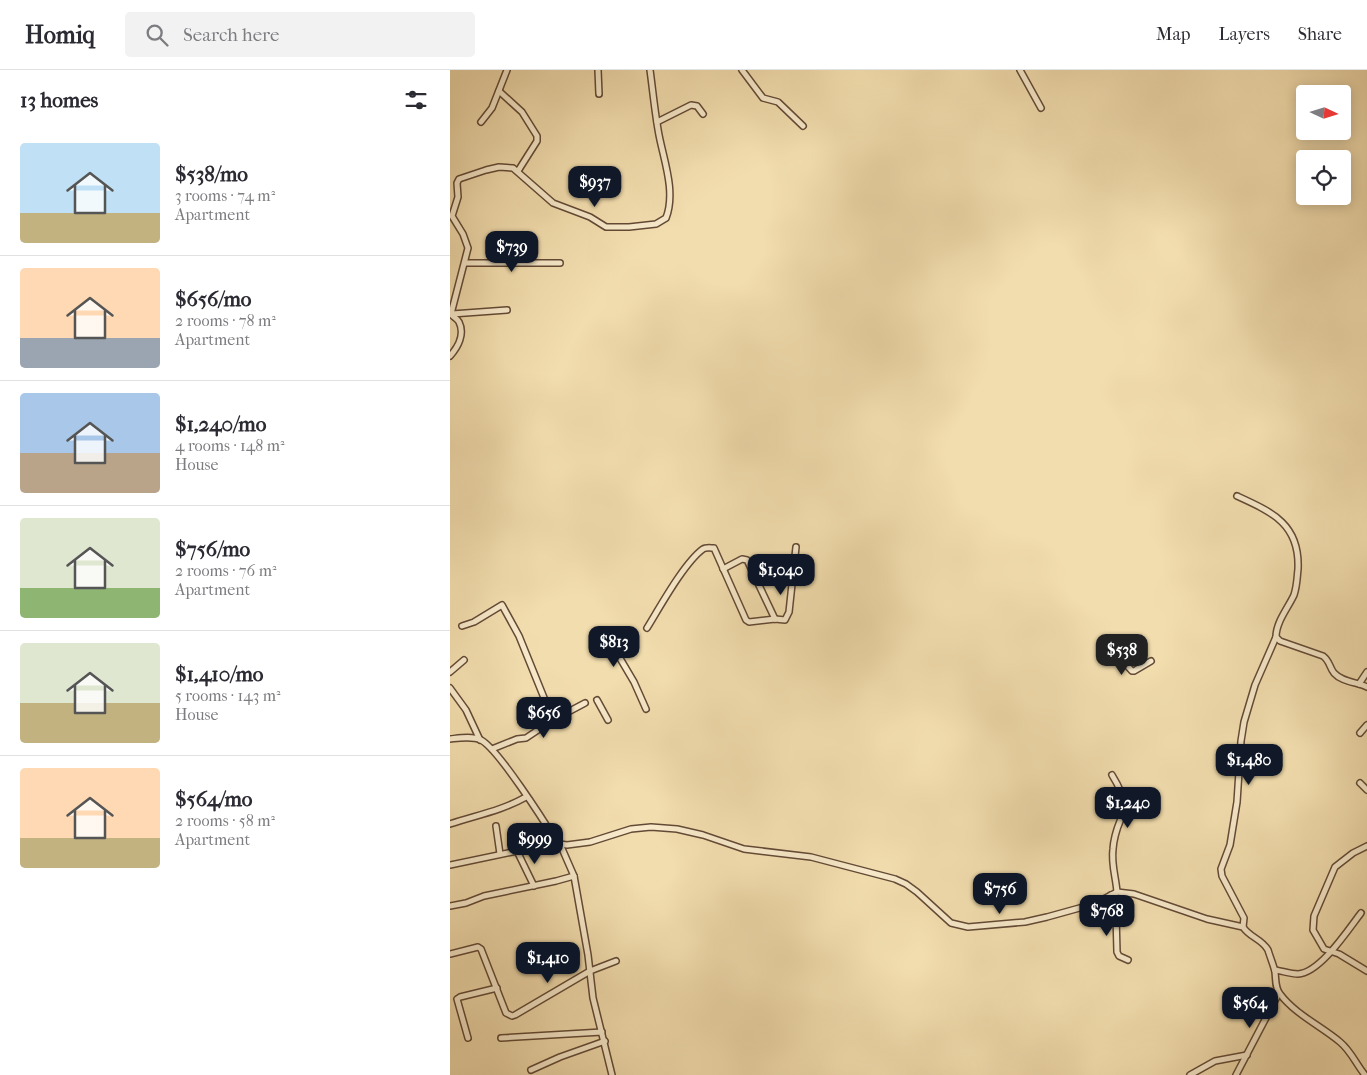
<!DOCTYPE html>
<html lang="en">
<head>
<meta charset="utf-8">
<style>
	body { margin:0; font-family:"IM FELL French Canon",serif; background:#f2f2f3; color:#2b2b33; height:100vh; display:flex; flex-direction:column; font-size:19px; white-space:nowrap }
	* { box-sizing:border-box; margin:0 }
	p { font-size:16px; color:#7c7c81 }
	.icon { flex:none; width:28px; height:28px; fill:none; stroke:currentColor; stroke-width:2; stroke-linecap:round; stroke-linejoin:round }
	.map { position:relative; flex:1; overflow:hidden }
	.side { display:flex; flex-direction:column; background:#fff; width:450px }
	.side>* { flex:none }
	.needle { width:32px; rotate:94deg }
	.buttons { position:absolute; left:846px; top:15px; display:grid; gap:10px }
	.buttons a { display:grid; place-items:center; width:55px; height:55px; border-radius:5px; background:#fff; box-shadow:0 2px 12px #0003; font-size:25px }
	.price { position:absolute; translate:-50% -42px; padding:0 11px; border-radius:10px; background:#111827; color:#fff; font-size:16px; line-height:32px; filter:drop-shadow(0 1px 2px #0008) }
	.price::after { content:''; position:absolute; left:50%; top:30px; width:15px; height:11px; margin-left:-8px; background:inherit; clip-path:polygon(0 0,100% 0,50% 100%) }
	.price.on { background:#222; color:#fff }
	ul { padding:0; list-style:none }
	li { display:flex; align-items:center; gap:15px; height:125px; padding:0 20px }
	li+li { border-top:1px solid #e1e1e2 }
	li span { display:grid; place-items:center; flex:none; width:140px; height:100px; border-radius:5px; color:#555 }
	li>.icon { margin-inline-start:auto }
	span .icon { width:60px; height:60px; fill:#fffc; stroke-width:1 }
	li b { font-size:21px }
	h2 { display:flex; justify-content:space-between; align-items:center; height:60px; padding:0 20px; font-size:21px }
	header { display:flex; align-items:center; gap:30px; box-sizing:border-box; height:70px; padding:0 25px; background:#fff; border-bottom:1px solid #e1e1e2 }
	header strong { font-size:24px }
	nav { display:flex; gap:28px; margin-inline-start:auto; font-size:18px }
	.search { width:350px; height:45px; background:#f2f2f3; display:flex; align-items:center; gap:12px; box-sizing:border-box; padding:0 18px; border-radius:5px; color:#7c7c81; font-size:19px }
	main { display:flex; flex:1; min-height:0 }
	.map>svg:first-child { display:block }
</style>
</head>
<body>
<header>
<strong>Homiq</strong>
<div class="search"><svg class="icon" aria-label="search" viewBox="0 0 24 24"><circle cx="10" cy="10" r="6"/><path d="M15 15l6 6"/></svg>Search here</div>
<nav><a>Map</a><a>Layers</a><a>Share</a></nav>
</header>
<main>
<section class="side">
<h2>13 homes<svg class="icon" aria-label="filters" viewBox="0 0 24 24"><path d="M4 7h16M4 17h16"/><circle cx="9" cy="7" r="2"/><circle cx="15" cy="17" r="2"/></svg></h2>
<ul>
<li><span style="background:linear-gradient(#bfe0f5 70%,#c2b280 0)"><svg class="icon" aria-label="home" viewBox="0 0 24 24"><path d="M3 11l9-7 9 7M6 9v11h12V9"/></svg></span><div><b>$538/mo</b><p>3 rooms · 74 m²</p><p>Apartment</p></div></li>
<li><span style="background:linear-gradient(#ffd9b3 70%,#9aa5b1 0)"><svg class="icon" aria-label="home" viewBox="0 0 24 24"><path d="M3 11l9-7 9 7M6 9v11h12V9"/></svg></span><div><b>$656/mo</b><p>2 rooms · 78 m²</p><p>Apartment</p></div></li>
<li><span style="background:linear-gradient(#a9c7e8 60%,#b9a48a 0)"><svg class="icon" aria-label="home" viewBox="0 0 24 24"><path d="M3 11l9-7 9 7M6 9v11h12V9"/></svg></span><div><b>$1,240/mo</b><p>4 rooms · 148 m²</p><p>House</p></div></li>
<li><span style="background:linear-gradient(#dfe7d0 70%,#8fb573 0)"><svg class="icon" aria-label="home" viewBox="0 0 24 24"><path d="M3 11l9-7 9 7M6 9v11h12V9"/></svg></span><div><b>$756/mo</b><p>2 rooms · 76 m²</p><p>Apartment</p></div></li>
<li><span style="background:linear-gradient(#dfe7d0 60%,#c2b280 0)"><svg class="icon" aria-label="home" viewBox="0 0 24 24"><path d="M3 11l9-7 9 7M6 9v11h12V9"/></svg></span><div><b>$1,410/mo</b><p>5 rooms · 143 m²</p><p>House</p></div></li>
<li><span style="background:linear-gradient(#ffd9b3 70%,#c2b280 0)"><svg class="icon" aria-label="home" viewBox="0 0 24 24"><path d="M3 11l9-7 9 7M6 9v11h12V9"/></svg></span><div><b>$564/mo</b><p>2 rooms · 58 m²</p><p>Apartment</p></div></li>
</ul>
</section>
<div class="map">
<svg width="917" height="1005" viewBox="0 0 917 1005">
	<rect width="100%" height="100%" fill="#f2ddae"/>
	<filter id="stains"><feTurbulence type="fractalNoise" baseFrequency=".004" numOctaves="4"/><feColorMatrix values="0 0 0 0 .2 0 0 0 0 .09 0 0 0 0 .02 0 0 0 .5 -.17"/></filter>
	<radialGradient id="worn" r=".72"><stop offset=".6" stop-color="#630" stop-opacity="0"/><stop offset="1" stop-color="#630" stop-opacity=".3"/></radialGradient>
	<g fill="none" stroke-linecap="round" stroke-linejoin="round">
		<defs>
			<g id="minor">
				<path d="M 148,0 L 149,24"/>
				<path d="M 292,0 L 313,28 L 328,32 L 353,56"/>
				<path d="M 570,0 L 591,38"/>
				<path d="M 49,21 L 72,42 L 87,66 L 87,71 L 68,101"/>
				<path d="M 31,52 L 42,38 L 57,0"/>
				<path d="M 207,52 L 241,35 L 247,36 L 253,44"/>
				<path d="M 15,193 L 110,193"/>
				<path d="M 2,244 L 57,240"/>
				<path d="M 0,286 C 8,277 15,264 9,252 C 7,248 3,247 1,244 L 18,178 L 13,164 L 2,146 L 8,127 L 7,113 L 9,109 L 36,100 L 49,97 L 63,98 L 103,133 L 140,147 L 156,157 L 179,157 L 206,154 L 216,148 C 226,122 214,91 209,65 C 205,44 203,22 200,0"/>
				<path d="M 787,426 C 822,442 850,454 848,499 C 847,508 847,516 844,525 C 838,538 826,552 826,567 L 805,615 L 794,652 L 791,671 L 787,732 L 780,775 L 771,799 L 772,806 L 794,848 L 793,857"/>
				<path d="M 273,499 L 292,489 L 297,490 L 325,549"/>
				<path d="M 12,556 L 24,552 L 52,535 L 69,566 L 103,650"/>
				<path d="M 197,558 C 210,537 234,493 253,479 C 256,477 261,478 264,478 L 296,550 L 299,552 L 325,549 L 335,550 L 339,542 L 346,477"/>
				<path d="M 826,567 L 830,571 L 873,586 C 880,591 879,597 884,603 C 892,612 906,612 917,617"/>
				<path d="M 654,570 L 682,601 L 684,601 L 701,591"/>
				<path d="M 161,573 L 184,612 L 196,639"/>
				<path d="M 0,602 L 14,590"/>
				<path d="M 909,614 L 917,602"/>
				<path d="M 0,618 L 16,640 L 30,670"/>
				<path d="M 147,630 L 158,650"/>
				<path d="M 910,663 L 917,655"/>
				<path d="M 0,669 C 10,668 22,666 31,670 C 48,679 94,751 106,771 L 110,774 L 124,806 L 138,885 L 143,928 L 162,1005"/>
				<path d="M 42,679 L 67,669 L 76,668 L 103,650 L 135,633"/>
				<path d="M 662,705 C 687,746 666,741 663,779 C 661,794 666,808 667,822"/>
				<path d="M 910,713 L 917,720"/>
				<path d="M 0,754 C 27,745 51,741 76,727"/>
				<path d="M 46,756 L 50,784"/>
				<path d="M 110,774 L 117,775 L 140,772 L 181,759 L 201,757 L 227,759 L 253,765 L 294,779 L 361,787 L 445,809 L 456,814 L 467,822 L 501,853 L 518,857 L 575,852 L 597,847 L 644,834 L 667,822 L 684,824 L 757,849 L 793,857 C 799,867 812,869 818,880 C 820,887 824,896 825,902 C 826,910 825,918 830,924 C 845,944 871,956 890,972 C 901,981 906,994 915,1005"/>
				<path d="M 917,776 L 903,783 L 885,797 L 864,846 L 863,860 L 874,879 L 889,884 L 917,901"/>
				<path d="M 67,781 L 84,816"/>
				<path d="M 0,795 L 67,781 L 106,771"/>
				<path d="M 661,825 L 666,845 L 667,882 L 669,886 L 678,890"/>
				<path d="M 0,836 L 16,833 L 34,826 L 106,811 L 124,806"/>
				<path d="M 0,884 L 28,877 L 31,879 L 56,943 L 62,946 L 65,945 L 140,901 L 166,891"/>
				<path d="M 825,900 C 832,901 841,904 848,904 C 870,903 898,860 911,843"/>
				<path d="M 18,968 L 7,929 L 10,927 L 47,918"/>
				<path d="M 51,968 L 152,962"/>
				<path d="M 81,1000 L 110,987 L 155,971"/>
				<path d="M 740,1005 L 765,991 L 797,985"/>
				<path d="M 786,1005 L 829,923"/>
			</g>
		</defs>
		<use href="#minor" stroke="#634a36" stroke-width="8"/>
		<use href="#minor" stroke="#f7e9ca" stroke-width="5"/>
	</g>
	<rect width="100%" height="100%" filter="url(#stains)"/>
	<rect width="100%" height="100%" fill="url(#worn)"/>
</svg>
<div class="buttons">
<a><svg class="needle" viewBox="-14 -14 28 28"><path d="M0-13l5 13h-10z" fill="#e53935"/><path d="M0 13l5-13h-10z" fill="#7c7c81"/></svg></a>
<a><svg class="icon" aria-label="locate" viewBox="0 0 24 24"><circle cx="12" cy="12" r="6"/><path d="M12 2v4M12 18v4M2 12h4M18 12h4"/></svg></a>
</div>
<b class="price" style="left:145px;top:138px">$937</b>
<b class="price" style="left:62px;top:203px">$739</b>
<b class="price" style="left:331px;top:526px">$1,040</b>
<b class="price" style="left:164px;top:598px">$813</b>
<b class="price on" style="left:672px;top:606px">$538</b>
<b class="price" style="left:94px;top:669px">$656</b>
<b class="price" style="left:799px;top:716px">$1,480</b>
<b class="price" style="left:678px;top:759px">$1,240</b>
<b class="price" style="left:85px;top:795px">$999</b>
<b class="price" style="left:550px;top:845px">$756</b>
<b class="price" style="left:657px;top:867px">$768</b>
<b class="price" style="left:98px;top:914px">$1,410</b>
<b class="price" style="left:800px;top:959px">$564</b>
</div>
</main>
</body>
</html>
